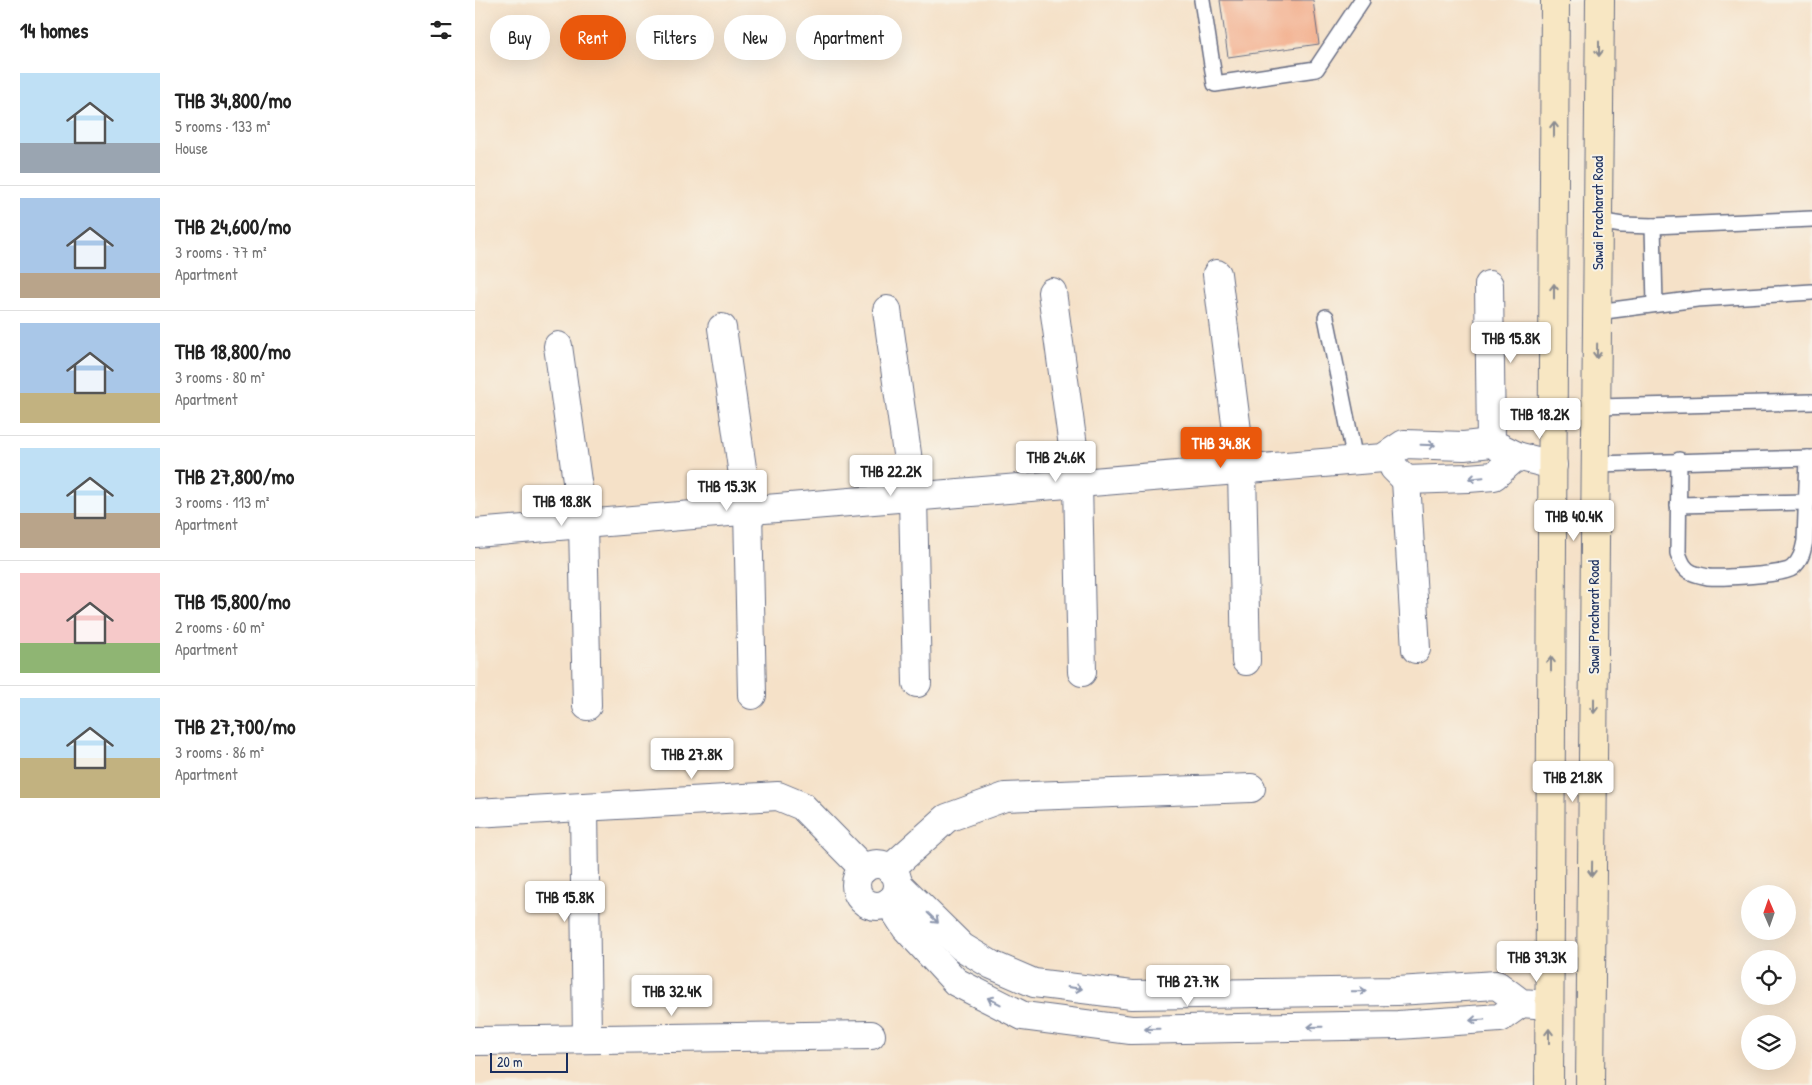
<!DOCTYPE html>
<html lang="en">
<head>
<meta charset="utf-8">
<style>
	body { margin:0; font-family:"Patrick Hand",sans-serif; background:#f2f2f2; color:#222; height:100vh; display:flex; flex-direction:column; font-size:19px; white-space:nowrap }
	* { box-sizing:border-box; margin:0 }
	p { font-size:16px; color:#767676 }
	.icon { flex:none; width:28px; height:28px; fill:none; stroke:currentColor; stroke-width:2; stroke-linecap:round; stroke-linejoin:round }
	.map { position:relative; flex:1; overflow:hidden }
	.side { display:flex; flex-direction:column; background:#fff; width:475px }
	.side>* { flex:none }
	.top-card { position:absolute; left:15px; top:15px; width:475px; height:45px; display:flex; gap:10px }
	.needle { width:32px; rotate:358deg }
	.tools { position:absolute; left:1266px; top:885px; display:grid; gap:10px }
	.tools a { display:grid; place-items:center; width:55px; height:55px; border-radius:50%; background:#fff; box-shadow:0 5px 20px #0002; font-size:25px }
	.scale { position:absolute; left:15px; bottom:12px; width:78px; box-sizing:border-box; padding-left:5px; border:2px solid #1b2f5e; border-top:0; font-size:14px; line-height:18px; white-space:nowrap; color:#1b2f5e; -webkit-text-stroke:4px #f7f3e8; paint-order:stroke }
	.price { position:absolute; translate:-50% -42px; padding:0 11px; border-radius:5px; background:#fff; color:#222; font-size:16px; line-height:32px; filter:drop-shadow(0 1px 2px #0008) }
	.price::after { content:''; position:absolute; left:50%; top:30px; width:15px; height:11px; margin-left:-8px; background:inherit; clip-path:polygon(0 0,100% 0,50% 100%) }
	.price.current { background:#ea580c; color:#fff }
	ul { padding:0; list-style:none }
	li { display:flex; align-items:center; gap:15px; height:125px; padding:0 20px }
	li+li { border-top:1px solid #e0e0e0 }
	li span { display:grid; place-items:center; flex:none; width:140px; height:100px; border-radius:0px; color:#555 }
	li>.icon { margin-inline-start:auto }
	span .icon { width:60px; height:60px; fill:#fffc; stroke-width:1 }
	li b { font-size:21px }
	h2 { display:flex; justify-content:space-between; align-items:center; height:60px; padding:0 20px; font-size:21px }
	.tag { padding:0 18px; border-radius:22px; background:#fff; box-shadow:0 5px 20px #0002; font-size:18px; line-height:45px }
	.tag.current { background:#ea580c; color:#fff }
	main { display:flex; flex:1; min-height:0 }
	.map>svg:first-child { display:block }
</style>
</head>
<body>
<main>
<section class="side">
<h2>14 homes<svg class="icon" aria-label="filters" viewBox="0 0 24 24"><path d="M4 7h16M4 17h16"/><circle cx="9" cy="7" r="2"/><circle cx="15" cy="17" r="2"/></svg></h2>
<ul>
<li><span style="background:linear-gradient(#bfe0f5 70%,#9aa5b1 0)"><svg class="icon" aria-label="home" viewBox="0 0 24 24"><path d="M3 11l9-7 9 7M6 9v11h12V9"/></svg></span><div><b>THB 34,800/mo</b><p>5 rooms · 133 m²</p><p>House</p></div></li>
<li><span style="background:linear-gradient(#a9c7e8 75%,#b9a48a 0)"><svg class="icon" aria-label="home" viewBox="0 0 24 24"><path d="M3 11l9-7 9 7M6 9v11h12V9"/></svg></span><div><b>THB 24,600/mo</b><p>3 rooms · 77 m²</p><p>Apartment</p></div></li>
<li><span style="background:linear-gradient(#a9c7e8 70%,#c2b280 0)"><svg class="icon" aria-label="home" viewBox="0 0 24 24"><path d="M3 11l9-7 9 7M6 9v11h12V9"/></svg></span><div><b>THB 18,800/mo</b><p>3 rooms · 80 m²</p><p>Apartment</p></div></li>
<li><span style="background:linear-gradient(#bfe0f5 65%,#b9a48a 0)"><svg class="icon" aria-label="home" viewBox="0 0 24 24"><path d="M3 11l9-7 9 7M6 9v11h12V9"/></svg></span><div><b>THB 27,800/mo</b><p>3 rooms · 113 m²</p><p>Apartment</p></div></li>
<li><span style="background:linear-gradient(#f6c9c9 70%,#8fb573 0)"><svg class="icon" aria-label="home" viewBox="0 0 24 24"><path d="M3 11l9-7 9 7M6 9v11h12V9"/></svg></span><div><b>THB 15,800/mo</b><p>2 rooms · 60 m²</p><p>Apartment</p></div></li>
<li><span style="background:linear-gradient(#bfe0f5 60%,#c2b280 0)"><svg class="icon" aria-label="home" viewBox="0 0 24 24"><path d="M3 11l9-7 9 7M6 9v11h12V9"/></svg></span><div><b>THB 27,700/mo</b><p>3 rooms · 86 m²</p><p>Apartment</p></div></li>
</ul>
</section>
<div class="map">
<svg width="1337" height="1085" viewBox="0 0 1337 1085">
	<rect width="100%" height="100%" fill="#f7f3e8"/>
	<filter id="ink" filterUnits="userSpaceOnUse"><feTurbulence type="fractalNoise" baseFrequency=".02" numOctaves="2"/><feDisplacementMap in="SourceGraphic" scale="10" xChannelSelector="R" yChannelSelector="G"/><feConvolveMatrix kernelMatrix="1 2 1 2 8 2 1 2 1" color-interpolation-filters="sRGB"/></filter>
	<filter id="wash" filterUnits="userSpaceOnUse"><feTurbulence type="fractalNoise" baseFrequency=".0096" numOctaves="4" result="noise"/><feDisplacementMap in="SourceGraphic" scale="20" xChannelSelector="R" yChannelSelector="G"/><feGaussianBlur stdDeviation="1.12" result="paint"/><feColorMatrix in="noise" values="0 0 0 0 0 0 0 0 0 0 0 0 0 0 0 0 0 1.4 0 .05"/><feComposite in="paint" operator="in"/></filter>
	<g filter="url(#wash)">
		<rect width="100%" height="100%" fill="#f5e1c8"/>
		<g id="blocks">
			<path fill="#f3ad8b" d="M 745,0 L 838,0 L 844,44 L 753,57 Z"/>
		</g>
	</g>
	<g filter="url(#ink)">
		<use href="#blocks" fill-opacity="0" stroke="#676d83" stroke-width="1"/>
		<g fill="none" stroke-linecap="round" stroke-linejoin="round">
			<defs>
				<g id="service">
					<path d="M 727,0 L 740,84 L 841,69 L 887,0"/>
					<path d="M 1123,221 L 1147,225 L 1178,226 L 1337,219"/>
					<path d="M 1178,226 L 1180,304"/>
					<path d="M 1122,312 L 1222,299 L 1337,292"/>
					<path d="M 851,317 L 880,460"/>
					<path d="M 1121,407 L 1337,402"/>
					<path d="M 1204,460 L 1203,553 C 1206,561 1209,570 1218,573 C 1223,575 1229,576 1233,577 C 1246,578 1309,575 1317,568 C 1326,561 1328,551 1330,541 L 1333,458"/>
					<path d="M 1121,464 L 1337,458"/>
					<path d="M 1203,505 L 1332,502"/>
				</g>
				<g id="minor">
					<path d="M 742,274 L 767,470 L 771,661"/>
					<path d="M 1014,285 L 1016,443"/>
					<path d="M 577,292 L 603,483 L 607,672"/>
					<path d="M 412,310 L 438,497 L 442,683"/>
					<path d="M 247,328 L 273,510 L 277,695"/>
					<path d="M 83,346 L 108,524 L 112,706"/>
					<path d="M 919,468 L 931,480 L 993,478 L 1019,476 L 1042,456"/>
					<path d="M 931,480 L 941,649"/>
					<path d="M 0,533 L 908,458 L 929,444 L 989,446 L 1016,443 L 1042,456 L 1078,465"/>
					<path d="M 109,807 L 112,1039"/>
					<path d="M 0,813 L 303,796 L 327,806 L 389,869"/>
					<circle cx="402" cy="885" r="21"/>
					<path d="M 415,869 L 472,818 L 530,797 L 776,788"/>
					<path d="M 423,884 L 487,947 L 517,965 L 559,983 L 657,995 L 922,991 L 1022,985 L 1046,1003 L 1074,1005"/>
					<path d="M 414,902 L 431,928 L 481,982 L 548,1016 L 656,1030 L 923,1025 L 1025,1018 L 1046,1003"/>
					<path d="M 0,1041 L 396,1035"/>
				</g>
				<g id="secondary">
					<path d="M 1074,1085 L 1080,0"/>
					<path d="M 1115,1085 L 1125,0"/>
				</g>
			</defs>
			<use href="#service" stroke="#676d83" stroke-width="18"/>
			<use href="#minor" stroke="#676d83" stroke-width="30"/>
			<use href="#secondary" stroke="#676d83" stroke-width="30"/>
			<use href="#service" stroke="#fff" stroke-width="15"/>
			<use href="#minor" stroke="#fff" stroke-width="28"/>
			<use href="#secondary" stroke="#f8e7c3" stroke-width="28"/>
		</g>
		<defs><path id="oneway-shaft" d="M-6 0H5M1.5-3L5.5 0L1.5 3" fill="none" stroke-width="1.6" stroke-linecap="round" stroke-linejoin="round" transform="scale(1.25)"/></defs>
		<g stroke="#8a8b90">
			<use href="#oneway-shaft" transform="translate(1124 49) rotate(90)"/>
			<use href="#oneway-shaft" transform="translate(1079 129) rotate(-90)"/>
			<use href="#oneway-shaft" transform="translate(1079 291) rotate(-90)"/>
			<use href="#oneway-shaft" transform="translate(1122 351) rotate(91)"/>
			<use href="#oneway-shaft" transform="translate(1076 664) rotate(-90)"/>
			<use href="#oneway-shaft" transform="translate(1119 706) rotate(90)"/>
			<use href="#oneway-shaft" transform="translate(1117 869) rotate(91)"/>
			<use href="#oneway-shaft" transform="translate(1074 1036) rotate(-90)"/>
		</g>
		<g stroke="#8d97ae">
			<use href="#oneway-shaft" transform="translate(953 445) rotate(2)"/>
			<use href="#oneway-shaft" transform="translate(1001 478) rotate(174)"/>
			<use href="#oneway-shaft" transform="translate(458 918) rotate(44)"/>
			<use href="#oneway-shaft" transform="translate(600 988) rotate(7)"/>
			<use href="#oneway-shaft" transform="translate(884 991) rotate(-1)"/>
			<use href="#oneway-shaft" transform="translate(519 1001) rotate(-153)"/>
			<use href="#oneway-shaft" transform="translate(1002 1020) rotate(176)"/>
			<use href="#oneway-shaft" transform="translate(840 1027) rotate(179)"/>
			<use href="#oneway-shaft" transform="translate(677 1029) rotate(179)"/>
		</g>
	</g>
	<g text-anchor="middle" stroke-width="4" stroke-linejoin="round" paint-order="stroke">
		<g font-size="15" fill="#1b2f5e" stroke="#f7f3e8">
			<text transform="translate(1123 213) rotate(-90)" y="5">Sawai Pracharat Road</text>
			<text transform="translate(1119 617) rotate(-90)" y="5">Sawai Pracharat Road</text>
		</g>
	</g>
</svg>
<div class="tools">
<a><svg class="needle" viewBox="-14 -14 28 28"><path d="M0-13l5 13h-10z" fill="#e53935"/><path d="M0 13l5-13h-10z" fill="#767676"/></svg></a>
<a><svg class="icon" aria-label="locate" viewBox="0 0 24 24"><circle cx="12" cy="12" r="6"/><path d="M12 2v4M12 18v4M2 12h4M18 12h4"/></svg></a>
<a><svg class="icon" aria-label="layers" viewBox="0 0 24 24"><path d="M12 4l9 5-9 5-9-5zM3 14l9 5 9-5"/></svg></a>
</div>
<div class="scale">20 m</div>
<b class="price" style="left:1036px;top:364px">THB 15.8K</b>
<b class="price" style="left:1065px;top:440px">THB 18.2K</b>
<b class="price current" style="left:746px;top:469px">THB 34.8K</b>
<b class="price" style="left:581px;top:483px">THB 24.6K</b>
<b class="price" style="left:416px;top:497px">THB 22.2K</b>
<b class="price" style="left:252px;top:512px">THB 15.3K</b>
<b class="price" style="left:87px;top:527px">THB 18.8K</b>
<b class="price" style="left:1099px;top:542px">THB 40.4K</b>
<b class="price" style="left:217px;top:780px">THB 27.8K</b>
<b class="price" style="left:1098px;top:803px">THB 21.8K</b>
<b class="price" style="left:90px;top:923px">THB 15.8K</b>
<b class="price" style="left:1062px;top:983px">THB 39.3K</b>
<b class="price" style="left:713px;top:1007px">THB 27.7K</b>
<b class="price" style="left:197px;top:1017px">THB 32.4K</b>
<div class="top-card">
<a class="tag">Buy</a>
<a class="tag current">Rent</a>
<a class="tag">Filters</a>
<a class="tag">New</a>
<a class="tag">Apartment</a>
</div>
</div>
</main>
</body>
</html>
